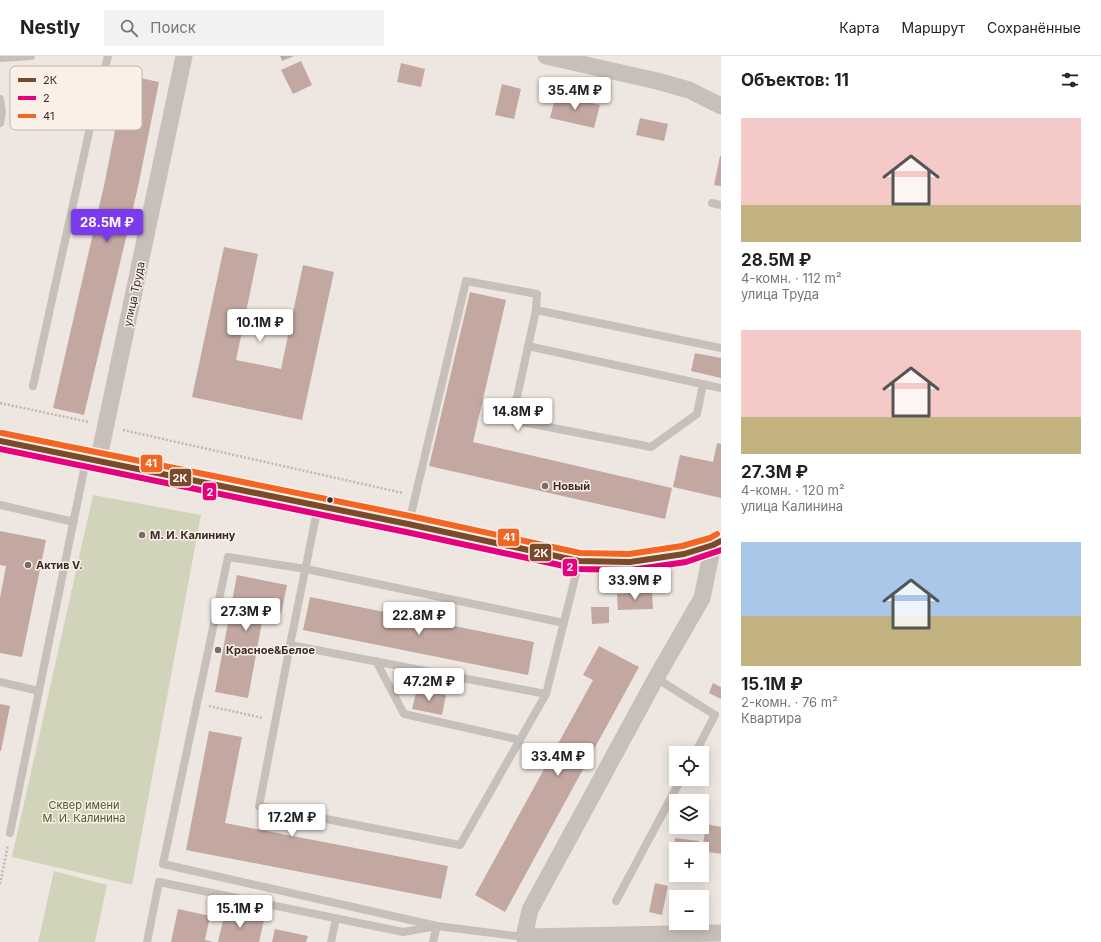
<!DOCTYPE html>
<html lang="ru">
<head>
<meta charset="utf-8">
<style>
	body { margin:0; font-family:Inter,sans-serif; background:#f2f2f2; color:#222; height:100vh; display:flex; flex-direction:column; font-size:15px; white-space:nowrap }
	* { box-sizing:border-box; margin:0 }
	p { font-size:13px; color:#767676 }
	.icon { flex:none; width:22px; height:22px; fill:none; stroke:currentColor; stroke-width:2; stroke-linecap:round; stroke-linejoin:round }
	.map { position:relative; flex:1; overflow:hidden }
	.side { display:flex; flex-direction:column; background:#fff; width:380px }
	.side>* { flex:none }
	.fabs { position:absolute; left:669px; top:690px; display:grid; gap:8px }
	.fabs a { display:grid; place-items:center; width:40px; height:40px; border-radius:0px; background:#fff; box-shadow:0 2px 10px #0003; font-size:20px }
	.price { position:absolute; translate:-50% -34px; padding:0 9px; border-radius:4px; background:#fff; color:#222; font-size:13px; line-height:26px; filter:drop-shadow(0 1px 2px #0008) }
	.price::after { content:''; position:absolute; left:50%; top:24px; width:12px; height:9px; margin-left:-6px; background:inherit; clip-path:polygon(0 0,100% 0,50% 100%) }
	.price.current { background:#7c3aed; color:#fff }
	ul { padding:0; list-style:none }
	li { display:grid; align-content:center; gap:8px; height:212px; padding:0 20px }
	li span { display:grid; place-items:center; height:124px; border-radius:0px; color:#555 }
	li>.icon { margin-inline-start:auto }
	span .icon { width:72px; height:72px; fill:#fffc; stroke-width:1 }
	li b { font-size:17px }
	h2 { display:flex; justify-content:space-between; align-items:center; height:48px; padding:0 20px; font-size:17px }
	header { display:flex; align-items:center; gap:24px; box-sizing:border-box; height:56px; padding:0 20px; background:#fff; border-bottom:1px solid #e0e0e0 }
	header strong { font-size:19px }
	nav { display:flex; gap:22px; margin-inline-start:auto; font-size:14px }
	.search { width:280px; height:36px; background:#f2f2f2; display:flex; align-items:center; gap:10px; box-sizing:border-box; padding:0 14px; border-radius:0px; color:#767676; font-size:15px }
	main { display:flex; flex:1; min-height:0 }
	.map>svg:first-child { display:block }
</style>
</head>
<body>
<header>
<strong>Nestly</strong>
<div class="search"><svg class="icon" aria-label="search" viewBox="0 0 24 24"><circle cx="10" cy="10" r="6"/><path d="M15 15l6 6"/></svg>Поиск</div>
<nav><a>Карта</a><a>Маршрут</a><a>Сохранённые</a></nav>
</header>
<main>
<div class="map">
<svg width="721" height="886" viewBox="0 0 721 886">
	<rect width="100%" height="100%" fill="#eee7e1"/>
	<g fill="#d1d4ba">
		<path d="M 93,439 L 201,459 L 132,829 L 12,801 Z"/>
		<path d="M 54,815 L 107,829 L 95,886 L 38,886 Z"/>
	</g>
	<g fill="#c3a8a1">
		<path d="M 280,0 L 294,0 L 282,5 Z"/>
		<path d="M 301,5 L 312,29 L 293,38 L 281,14 Z"/>
		<path d="M 401,7 L 425,13 L 421,31 L 397,26 Z"/>
		<path d="M 126,19 L 159,26 L 138,131 L 84,359 L 53,352 L 105,125 Z"/>
		<path d="M 502,28 L 521,33 L 514,63 L 495,59 Z"/>
		<path d="M 556,38 L 600,49 L 594,72 L 550,62 Z"/>
		<path d="M 640,62 L 668,68 L 664,85 L 636,79 Z"/>
		<path d="M 720,100 L 721,100 L 721,130 L 714,129 Z"/>
		<path d="M 224,191 L 258,198 L 236,304 L 281,313 L 303,209 L 334,216 L 302,364 L 192,341 Z"/>
		<path d="M 470,236 L 506,244 L 473,386 L 672,432 L 665,463 L 429,410 Z"/>
		<path d="M 695,297 L 721,302 L 721,322 L 691,315 Z"/>
		<path d="M 717,387 L 721,388 L 721,442 L 673,431 L 680,399 L 713,406 Z"/>
		<path d="M 0,475 L 46,484 L 22,601 L 0,597 L 0,542 L 6,510 L 0,509 Z"/>
		<path d="M 237,519 L 287,529 L 281,558 L 264,555 L 248,642 L 215,636 Z"/>
		<path d="M 652,536 L 653,553 L 618,554 L 617,538 Z"/>
		<path d="M 310,541 L 534,586 L 528,619 L 303,574 Z"/>
		<path d="M 591,551 L 609,551 L 609,567 L 592,568 Z"/>
		<path d="M 599,590 L 639,611 L 505,856 L 475,839 L 593,624 L 583,619 Z"/>
		<path d="M 713,627 L 721,631 L 721,643 L 709,637 Z"/>
		<path d="M 417,633 L 446,639 L 442,659 L 412,653 Z"/>
		<path d="M 0,648 L 10,650 L 1,695 L 0,695 Z"/>
		<path d="M 209,675 L 242,681 L 225,767 L 448,810 L 441,843 L 186,794 Z"/>
		<path d="M 706,768 L 721,771 L 721,798 L 702,795 Z"/>
		<path d="M 675,782 L 699,785 L 697,793 L 676,793 L 676,819 L 694,819 L 693,825 L 670,822 Z"/>
		<path d="M 655,827 L 668,830 L 662,859 L 649,856 Z"/>
		<path d="M 178,853 L 210,860 L 205,884 L 213,886 L 171,886 Z"/>
		<path d="M 225,856 L 264,864 L 259,886 L 218,886 Z"/>
		<path d="M 275,873 L 308,880 L 306,886 L 272,886 Z"/>
	</g>
	<g fill="none" stroke-linecap="round" stroke-linejoin="round">
		<g stroke="#c0b7b2" stroke-width="2.5" stroke-dasharray="2 2" stroke-linecap="butt">
			<path d="M 0,347 L 89,366"/>
			<path d="M 123,374 L 403,437"/>
			<path d="M 209,650 L 263,662"/>
			<path d="M 0,828 L 8,789"/>
		</g>
		<g stroke="#c7bfba" stroke-width="8">
			<path d="M 0,2 L 31,0"/>
			<path d="M 0,43 L 2,57 L 0,67"/>
			<path d="M 712,147 L 721,149"/>
			<path d="M 536,254 L 721,292"/>
			<path d="M 528,290 L 721,332"/>
			<path d="M 33,330 L 93,58 L 108,0"/>
			<path d="M 0,449 L 74,466"/>
			<path d="M 409,467 L 466,225 L 537,238 L 536,254 L 512,364 L 651,391 L 697,358 L 703,328"/>
			<path d="M 290,589 L 318,450"/>
			<path d="M 376,605 L 404,658 L 520,684"/>
			<path d="M 656,622 L 715,659 L 695,697"/>
			<path d="M 0,626 L 39,635"/>
			<path d="M 546,638 L 290,589 L 259,750 L 460,789 L 546,638 L 579,506"/>
			<path d="M 10,777 L 86,404"/>
			<path d="M 616,845 L 681,723"/>
			<path d="M 147,886 L 159,826 L 403,876 L 437,870 L 524,881"/>
			<path d="M 331,886 L 336,862"/>
			<path d="M 433,886 L 437,870 L 163,808 L 228,501 L 306,513 L 564,567"/>
		</g>
		<g stroke="#c7bfba" stroke-width="17">
			<path d="M 546,0 L 657,25 L 689,34 L 721,50"/>
			<path d="M 98,406 L 184,0"/>
			<path d="M 713,489 L 702,542 L 656,622 L 530,854 L 524,881 L 721,877"/>
		</g>
		<path stroke="#c7bfba" stroke-width="21" d="M 0,385 L 408,468 L 579,505 L 630,506 L 684,498 L 713,489 L 721,485"/>
		<defs>
			<path id="bus-1" d="M 0,385 L 408,468 L 579,505 L 630,506 L 684,498 L 713,489 L 721,485"/>
			<path id="bus-2" d="M 0,393 L 406,476 L 578,513 L 631,514 L 686,506 L 721,494"/>
			<path id="bus-3" d="M 2,377 L 410,460 L 580,497 L 629,498 L 682,490 L 710,482 L 717,478"/>
		</defs>
		<use href="#bus-1" stroke="#fbf0e8" stroke-width="9"/>
		<use href="#bus-2" stroke="#fbf0e8" stroke-width="9"/>
		<use href="#bus-3" stroke="#fbf0e8" stroke-width="9"/>
		<use href="#bus-1" stroke="#7a4b2a" stroke-width="6"/>
		<use href="#bus-2" stroke="#e5007d" stroke-width="6"/>
		<use href="#bus-3" stroke="#f26522" stroke-width="6"/>
	</g>
	<g fill="#786d69" stroke="#fbf0e8" stroke-width="1.5">
		<circle cx="545" cy="430" r="4"/>
		<circle cx="142" cy="479" r="4"/>
		<circle cx="28" cy="509" r="4"/>
		<circle cx="218" cy="594" r="4"/>
	</g>
	<circle fill="#382b28" stroke="#fbf0e8" stroke-width="1.5" cx="330" cy="444" r="3.5"/>
	<g text-anchor="middle" stroke-width="3" stroke-linejoin="round" paint-order="stroke">
		<g font-size="11" fill="#382b28" stroke="#fbf0e8">
			<text transform="translate(134 238) rotate(-78)" y="4">улица Труда</text>
		</g>
		<g font-size="11" font-weight="bold" fill="#382b28" stroke="#fbf0e8" text-anchor="start">
			<text x="553" y="434">Новый</text>
			<text x="150" y="483">М. И. Калинину</text>
			<text x="36" y="513">Актив V.</text>
			<text x="226" y="598">Красное&amp;Белое</text>
		</g>
		<g font-size="11" fill="#4c582a" stroke="#fbf0e8">
			<text x="84" y="753">Сквер имени<tspan x="84" dy="13">М. И. Калинина</tspan></text>
		</g>
	</g>
	<rect x="10" y="10" width="132" height="64" rx="6" fill="#fbf0e8" stroke="#c0b5ae" stroke-width="1"/>
	<rect x="18" y="22" width="18" height="4" fill="#7a4b2a"/>
	<rect x="18" y="40" width="18" height="4" fill="#e5007d"/>
	<rect x="18" y="58" width="18" height="4" fill="#f26522"/>
	<g font-size="11" fill="#382b28">
		<text x="43" y="28">2К</text>
		<text x="43" y="46">2</text>
		<text x="43" y="64">41</text>
	</g>
	<g stroke="#fbf0e8" stroke-width="1.5">
		<rect x="140" y="398" width="23" height="19" rx="4" fill="#f26522"/>
		<rect x="169" y="412" width="23" height="19" rx="4" fill="#7a4b2a"/>
		<rect x="202" y="426" width="15" height="19" rx="4" fill="#e5007d"/>
		<rect x="497" y="472" width="23" height="19" rx="4" fill="#f26522"/>
		<rect x="529" y="487" width="23" height="19" rx="4" fill="#7a4b2a"/>
		<rect x="562" y="502" width="16" height="19" rx="4" fill="#e5007d"/>
	</g>
	<g font-size="11" text-anchor="middle" font-weight="bold" fill="#fff">
		<text x="151" y="411">41</text>
		<text x="180" y="426">2К</text>
		<text x="210" y="440">2</text>
		<text x="509" y="485">41</text>
		<text x="541" y="501">2К</text>
		<text x="570" y="515">2</text>
	</g>
</svg>
<div class="fabs">
<a><svg class="icon" aria-label="locate" viewBox="0 0 24 24"><circle cx="12" cy="12" r="6"/><path d="M12 2v4M12 18v4M2 12h4M18 12h4"/></svg></a>
<a><svg class="icon" aria-label="layers" viewBox="0 0 24 24"><path d="M12 4l9 5-9 5-9-5zM3 14l9 5 9-5"/></svg></a>
<a>+</a>
<a>−</a>
</div>
<b class="price" style="left:575px;top:55px">35.4M ₽</b>
<b class="price current" style="left:107px;top:187px">28.5M ₽</b>
<b class="price" style="left:260px;top:287px">10.1M ₽</b>
<b class="price" style="left:518px;top:376px">14.8M ₽</b>
<b class="price" style="left:635px;top:545px">33.9M ₽</b>
<b class="price" style="left:246px;top:576px">27.3M ₽</b>
<b class="price" style="left:419px;top:580px">22.8M ₽</b>
<b class="price" style="left:429px;top:646px">47.2M ₽</b>
<b class="price" style="left:558px;top:721px">33.4M ₽</b>
<b class="price" style="left:292px;top:782px">17.2M ₽</b>
<b class="price" style="left:240px;top:873px">15.1M ₽</b>
</div>
<section class="side">
<h2>Объектов: 11<svg class="icon" aria-label="filters" viewBox="0 0 24 24"><path d="M4 7h16M4 17h16"/><circle cx="9" cy="7" r="2"/><circle cx="15" cy="17" r="2"/></svg></h2>
<ul>
<li><span style="background:linear-gradient(#f6c9c9 70%,#c2b280 0)"><svg class="icon" aria-label="home" viewBox="0 0 24 24"><path d="M3 11l9-7 9 7M6 9v11h12V9"/></svg></span><div><b>28.5M ₽</b><p>4-комн. · 112 m²</p><p>улица Труда</p></div></li>
<li><span style="background:linear-gradient(#f6c9c9 70%,#c2b280 0)"><svg class="icon" aria-label="home" viewBox="0 0 24 24"><path d="M3 11l9-7 9 7M6 9v11h12V9"/></svg></span><div><b>27.3M ₽</b><p>4-комн. · 120 m²</p><p>улица Калинина</p></div></li>
<li><span style="background:linear-gradient(#a9c7e8 60%,#c2b280 0)"><svg class="icon" aria-label="home" viewBox="0 0 24 24"><path d="M3 11l9-7 9 7M6 9v11h12V9"/></svg></span><div><b>15.1M ₽</b><p>2-комн. · 76 m²</p><p>Квартира</p></div></li>
</ul>
</section>
</main>
</body>
</html>
